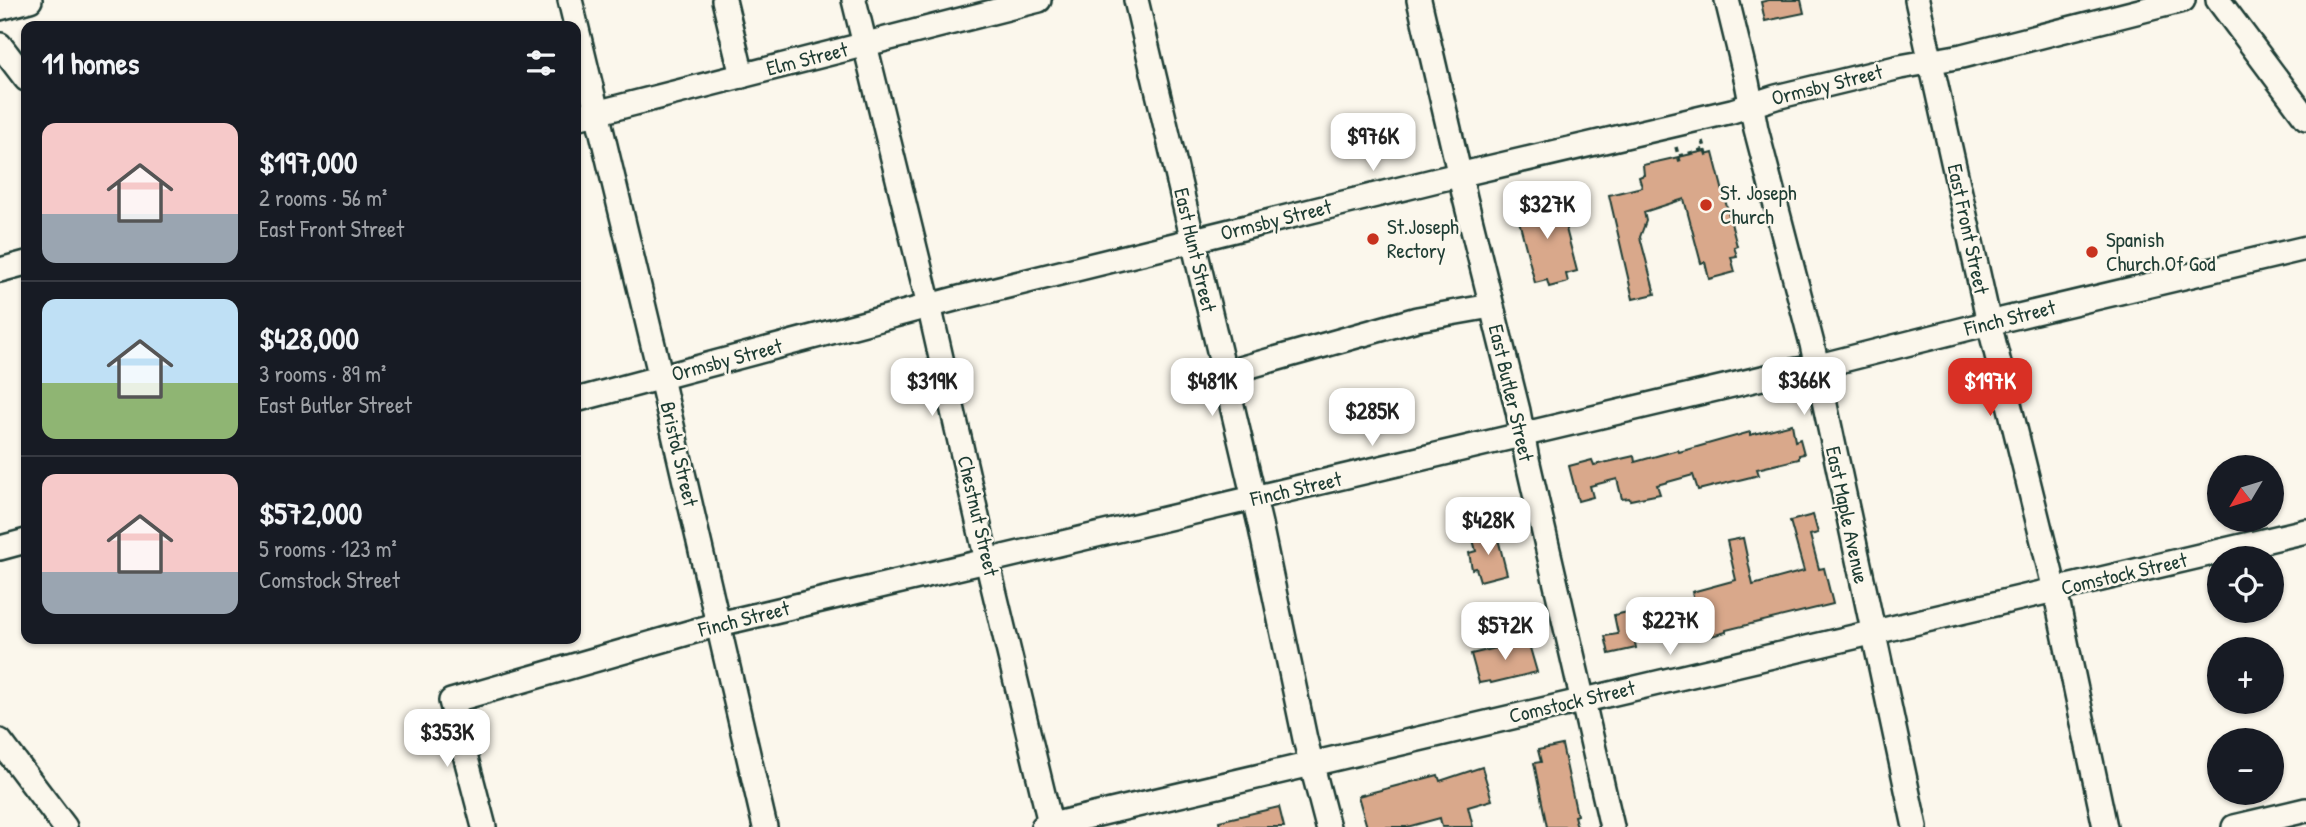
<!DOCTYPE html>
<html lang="en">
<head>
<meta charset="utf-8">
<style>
	body { margin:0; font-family:"Patrick Hand",sans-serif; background:#242831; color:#f1f3f6; height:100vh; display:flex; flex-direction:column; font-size:26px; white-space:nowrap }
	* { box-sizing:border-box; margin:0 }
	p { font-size:23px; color:#9ea1a6 }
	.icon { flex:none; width:38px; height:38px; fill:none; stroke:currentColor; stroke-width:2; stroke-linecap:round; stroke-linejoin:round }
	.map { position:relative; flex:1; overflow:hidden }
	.side { position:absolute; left:21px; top:21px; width:560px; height:623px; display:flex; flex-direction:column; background:#171b24; border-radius:14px; box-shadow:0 2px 5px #0004 }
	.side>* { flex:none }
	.needle { width:46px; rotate:232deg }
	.controls { position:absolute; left:2207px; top:455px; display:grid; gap:14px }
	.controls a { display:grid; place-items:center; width:77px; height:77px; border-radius:50%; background:#171b24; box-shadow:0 2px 5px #0004; font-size:35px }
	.price { position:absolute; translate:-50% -60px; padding:0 16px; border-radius:14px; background:#fff; color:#222; font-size:23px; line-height:46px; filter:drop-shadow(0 2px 4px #0008) }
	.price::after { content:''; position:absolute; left:50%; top:42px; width:21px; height:16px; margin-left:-10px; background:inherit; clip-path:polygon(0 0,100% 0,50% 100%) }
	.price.active { background:#d93025; color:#fff }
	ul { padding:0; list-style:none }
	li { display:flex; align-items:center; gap:21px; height:175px; padding:0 21px }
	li+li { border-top:2px solid #363941 }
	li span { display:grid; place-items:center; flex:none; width:196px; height:140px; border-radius:14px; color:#555 }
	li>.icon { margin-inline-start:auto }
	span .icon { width:84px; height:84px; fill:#fffc; stroke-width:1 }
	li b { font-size:30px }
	h2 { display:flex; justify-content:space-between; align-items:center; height:84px; padding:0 21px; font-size:30px }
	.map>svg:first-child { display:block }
</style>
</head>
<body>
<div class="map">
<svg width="2306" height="827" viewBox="0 0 2306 827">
	<rect width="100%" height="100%" fill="#fbf7ec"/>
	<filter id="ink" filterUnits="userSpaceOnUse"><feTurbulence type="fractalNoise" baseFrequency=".0143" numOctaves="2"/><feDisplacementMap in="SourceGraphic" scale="14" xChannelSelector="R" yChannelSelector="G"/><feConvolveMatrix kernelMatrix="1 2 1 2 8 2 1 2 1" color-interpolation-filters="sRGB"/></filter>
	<g filter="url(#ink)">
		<g fill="#d9a88b" stroke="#1f3d34" stroke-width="2">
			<path d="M 1769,0 L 1801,0 L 1804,13 L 1765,21 L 1761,2 Z"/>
			<path d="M 1705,151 L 1706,155 L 1713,153 L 1737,246 L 1734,247 L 1737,256 L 1731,257 L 1735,272 L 1709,279 L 1705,262 L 1701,263 L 1684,199 L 1644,212 L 1646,221 L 1640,237 L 1655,294 L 1633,299 L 1609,195 L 1642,187 L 1639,177 L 1644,175 L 1643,165 Z"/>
			<path d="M 1547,198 L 1548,201 L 1558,198 L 1577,271 L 1566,274 L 1568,282 L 1549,287 L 1547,280 L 1535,283 L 1516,209 L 1526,206 L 1525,203 Z"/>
			<path d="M 1792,424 L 1795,441 L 1800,439 L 1804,454 L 1799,455 L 1799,459 L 1757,469 L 1759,475 L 1698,490 L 1693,475 L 1657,485 L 1660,494 L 1630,500 L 1629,498 L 1622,499 L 1617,479 L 1590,486 L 1593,497 L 1578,501 L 1569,466 L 1592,460 L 1594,465 L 1634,456 L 1635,462 L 1678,450 L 1679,452 L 1750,432 L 1750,435 Z"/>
			<path d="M 1813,515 L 1818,533 L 1810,535 L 1819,569 L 1824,568 L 1833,604 L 1726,630 L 1726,632 L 1704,638 L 1692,592 L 1736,580 L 1727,541 L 1743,538 L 1753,585 L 1804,571 L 1790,521 Z"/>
			<path d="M 1496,531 L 1507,574 L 1480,581 L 1476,568 L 1472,569 L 1469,553 L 1476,551 L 1472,536 Z"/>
			<path d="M 1661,610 L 1666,629 L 1663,629 L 1664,634 L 1635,643 L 1636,648 L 1609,654 L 1605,636 L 1618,634 L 1614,615 L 1628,612 L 1629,619 Z"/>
			<path d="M 1526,634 L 1537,672 L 1491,683 L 1490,681 L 1479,683 L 1471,654 L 1513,644 L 1511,638 Z"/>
			<path d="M 1562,745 L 1577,815 L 1574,816 L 1577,827 L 1547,827 L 1534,763 L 1541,762 L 1538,750 Z"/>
			<path d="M 1482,767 L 1492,800 L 1468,807 L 1473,827 L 1442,827 L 1440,818 L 1407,827 L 1367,827 L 1358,796 L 1438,775 L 1440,781 Z"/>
			<path d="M 1279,807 L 1284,827 L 1220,827 L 1219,821 Z"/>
		</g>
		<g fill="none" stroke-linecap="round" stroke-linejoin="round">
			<defs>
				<g id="minor">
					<path d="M 570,0 L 661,378 L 765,827"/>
					<path d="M 724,0 L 742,76"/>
					<path d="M 854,0 L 929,305 L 987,561 L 1051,827"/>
					<path d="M 1136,0 L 1260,524 L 1305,739 L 1328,827"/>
					<path d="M 1419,0 L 1465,198 L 1518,411 L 1527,459 L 1612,827"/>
					<path d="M 1727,0 L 1747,82 L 1756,129 L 1812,344 L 1915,827"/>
					<path d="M 1917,0 L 1989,323 L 2055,590 L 2105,827"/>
					<path d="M 2218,0 L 2306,118"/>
					<path d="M 0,8 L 30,0"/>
					<path d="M 0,45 L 26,79"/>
					<path d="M 576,118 L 1039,0"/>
					<path d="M 0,270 L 26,263"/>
					<path d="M 1225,373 L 1417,319 L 1491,306"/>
					<path d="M 576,400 L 955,299 L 1437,180 L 1732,111 L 1776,97 L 1900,67 L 1962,56 L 2183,0"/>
					<path d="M 0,548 L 26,541"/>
					<path d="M 0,741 L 65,827"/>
					<path d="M 484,827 L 451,701 L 719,624 L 1792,371 L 1815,367 L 1989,323 L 2306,248"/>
					<path d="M 1043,827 L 2306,531"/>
					<path d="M 2234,827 L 2306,810"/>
				</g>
			</defs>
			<use href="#minor" stroke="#1f3d34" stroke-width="28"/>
			<g stroke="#1f3d34" stroke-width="3.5" stroke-dasharray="5 5" stroke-linecap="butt">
				<path d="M 1703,141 L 1707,155"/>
				<path d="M 1676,147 L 1680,162"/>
				<path d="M 1679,156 L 1706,149"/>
			</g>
			<use href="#minor" stroke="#fbf7ec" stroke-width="23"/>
		</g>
	</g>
	<g fill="#c8321e" stroke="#fbf7ec" stroke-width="2.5">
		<circle cx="1706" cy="205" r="7"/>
		<circle cx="1373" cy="239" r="7"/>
		<circle cx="2092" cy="252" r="7"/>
	</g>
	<g text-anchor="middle" stroke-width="5" stroke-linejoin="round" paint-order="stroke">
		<g font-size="21" fill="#1f3d34" stroke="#fbf7ec">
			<text transform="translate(807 59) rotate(-14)" y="7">Elm Street</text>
			<text transform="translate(1827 85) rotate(-14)" y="7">Ormsby Street</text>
			<text transform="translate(1276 220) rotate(-14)" y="7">Ormsby Street</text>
			<text transform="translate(1968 229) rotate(78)" y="7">East Front Street</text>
			<text transform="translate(1195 250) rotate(77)" y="7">East Hunt Street</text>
			<text transform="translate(2010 318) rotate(-14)" y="7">Finch Street</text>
			<text transform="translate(727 360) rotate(-15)" y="7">Ormsby Street</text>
			<text transform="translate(1511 393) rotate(77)" y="7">East Butler Street</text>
			<text transform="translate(679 454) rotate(77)" y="7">Bristol Street</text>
			<text transform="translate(1296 489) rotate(-13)" y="7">Finch Street</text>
			<text transform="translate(1847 515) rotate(78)" y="7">East Maple Avenue</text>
			<text transform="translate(978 516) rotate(77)" y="7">Chestnut Street</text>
			<text transform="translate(2124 574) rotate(-13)" y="7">Comstock Street</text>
			<text transform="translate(744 619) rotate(-14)" y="7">Finch Street</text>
			<text transform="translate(1572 702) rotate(-13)" y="7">Comstock Street</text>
		</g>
		<g font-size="21" fill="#1f3d34" stroke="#fbf7ec" text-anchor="start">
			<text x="1720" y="200">St. Joseph<tspan x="1720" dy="24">Church</tspan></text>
			<text x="1387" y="234">St.Joseph<tspan x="1387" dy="24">Rectory</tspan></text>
			<text x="2106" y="247">Spanish<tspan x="2106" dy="24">Church Of God</tspan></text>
		</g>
	</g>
</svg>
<div class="controls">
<a><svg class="needle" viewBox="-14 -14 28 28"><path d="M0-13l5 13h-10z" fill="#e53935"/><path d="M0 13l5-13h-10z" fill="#9ea1a6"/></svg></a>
<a><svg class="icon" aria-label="locate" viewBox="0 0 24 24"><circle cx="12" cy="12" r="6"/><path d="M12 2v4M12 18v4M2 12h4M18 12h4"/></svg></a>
<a>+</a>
<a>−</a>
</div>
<b class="price" style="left:1373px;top:173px">$976K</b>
<b class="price" style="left:1547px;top:241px">$327K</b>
<b class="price" style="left:1804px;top:417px">$366K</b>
<b class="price" style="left:932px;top:418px">$319K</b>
<b class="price" style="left:1212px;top:418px">$481K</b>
<b class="price active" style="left:1990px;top:418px">$197K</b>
<b class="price" style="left:1372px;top:448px">$285K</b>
<b class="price" style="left:1488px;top:557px">$428K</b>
<b class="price" style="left:1670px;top:657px">$227K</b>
<b class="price" style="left:1505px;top:662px">$572K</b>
<b class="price" style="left:447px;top:769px">$353K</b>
<section class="side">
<h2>11 homes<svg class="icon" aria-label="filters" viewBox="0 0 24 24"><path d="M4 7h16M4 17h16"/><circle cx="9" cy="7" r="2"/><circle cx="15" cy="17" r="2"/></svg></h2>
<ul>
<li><span style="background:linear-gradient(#f6c9c9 65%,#9aa5b1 0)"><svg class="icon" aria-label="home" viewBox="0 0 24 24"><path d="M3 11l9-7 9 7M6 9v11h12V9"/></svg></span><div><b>$197,000</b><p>2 rooms · 56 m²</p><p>East Front Street</p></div></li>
<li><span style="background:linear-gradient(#bfe0f5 60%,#8fb573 0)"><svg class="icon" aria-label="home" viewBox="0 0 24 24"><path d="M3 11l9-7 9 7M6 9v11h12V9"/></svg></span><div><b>$428,000</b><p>3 rooms · 89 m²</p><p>East Butler Street</p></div></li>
<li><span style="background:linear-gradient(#f6c9c9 70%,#9aa5b1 0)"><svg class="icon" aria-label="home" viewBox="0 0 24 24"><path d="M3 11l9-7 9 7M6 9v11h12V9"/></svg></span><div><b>$572,000</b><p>5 rooms · 123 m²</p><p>Comstock Street</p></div></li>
</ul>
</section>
</div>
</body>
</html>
